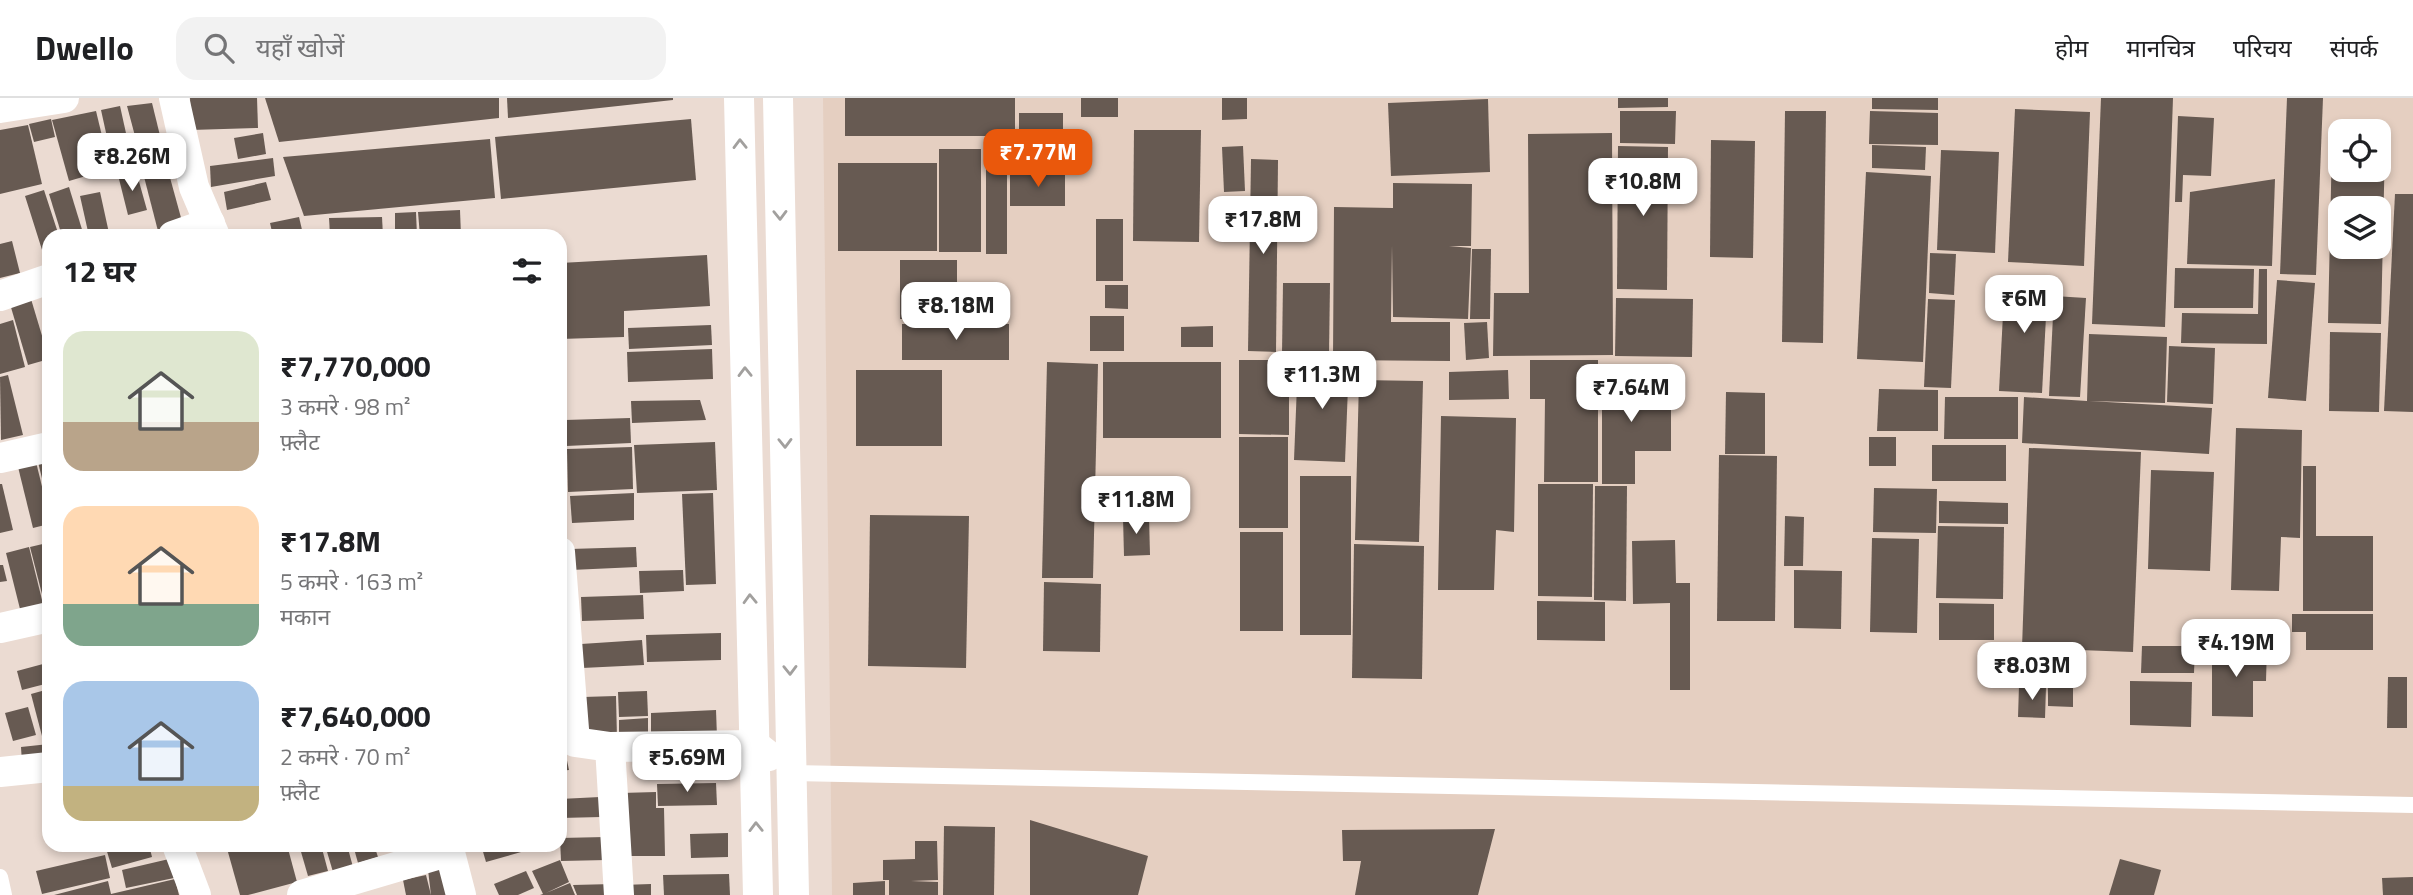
<!DOCTYPE html>
<html lang="hi">
<head>
<meta charset="utf-8">
<style>
	body { margin:0; font-family:"Titillium Web","Noto Sans Devanagari",sans-serif; background:#f2f2f2; color:#202124; height:100vh; display:flex; flex-direction:column; font-size:26px; white-space:nowrap }
	* { box-sizing:border-box; margin:0 }
	p { font-size:23px; color:#757577 }
	.icon { flex:none; width:38px; height:38px; fill:none; stroke:currentColor; stroke-width:2; stroke-linecap:round; stroke-linejoin:round }
	.map { position:relative; flex:1; overflow:hidden }
	.details { position:absolute; left:42px; top:131px; width:525px; height:623px; display:flex; flex-direction:column; background:#fff; border-radius:21px; box-shadow:0 4px 10px #0003 }
	.details>* { flex:none }
	.buttons { position:absolute; left:2328px; top:21px; display:grid; gap:14px }
	.buttons a { display:grid; place-items:center; width:63px; height:63px; border-radius:14px; background:#fff; box-shadow:0 4px 10px #0003; font-size:35px }
	.price { position:absolute; translate:-50% -60px; padding:0 16px; border-radius:14px; background:#fff; color:#222; font-size:23px; line-height:46px; filter:drop-shadow(0 2px 4px #0008) }
	.price::after { content:''; position:absolute; left:50%; top:42px; width:21px; height:16px; margin-left:-10px; background:inherit; clip-path:polygon(0 0,100% 0,50% 100%) }
	.price.selected { background:#ea580c; color:#fff }
	ul { padding:0; list-style:none }
	li { display:flex; align-items:center; gap:21px; height:175px; padding:0 21px }
	li span { display:grid; place-items:center; flex:none; width:196px; height:140px; border-radius:21px; color:#555 }
	li>.icon { margin-inline-start:auto }
	span .icon { width:84px; height:84px; fill:#fffc; stroke-width:1 }
	li b { font-size:30px }
	h2 { display:flex; justify-content:space-between; align-items:center; height:84px; padding:0 21px; font-size:30px }
	header { display:flex; align-items:center; gap:42px; box-sizing:border-box; height:98px; padding:0 35px; background:#fff; border-bottom:2px solid #e0e0e0 }
	header strong { font-size:33px }
	nav { display:flex; gap:38px; margin-inline-start:auto; font-size:24px }
	.search { width:490px; height:63px; background:#f2f2f2; display:flex; align-items:center; gap:18px; box-sizing:border-box; padding:0 24px; border-radius:21px; color:#757577; font-size:26px }
	.map>svg:first-child { display:block }
</style>
</head>
<body>
<header>
<strong>Dwello</strong>
<div class="search"><svg class="icon" aria-label="search" viewBox="0 0 24 24"><circle cx="10" cy="10" r="6"/><path d="M15 15l6 6"/></svg>यहाँ खोजें</div>
<nav><a>होम</a><a>मानचित्र</a><a>परिचय</a><a>संपर्क</a></nav>
</header>
<div class="map">
<svg width="2413" height="797" viewBox="0 0 2413 797">
	<rect width="100%" height="100%" fill="#ebdbd2"/>
	<path fill="#e5cfc1" fill-rule="evenodd" d="M 823,0 L 2413,0 L 2413,797 L 832,797 ZM 2340,33 L 2378,33 L 2378,72 L 2340,72 ZM 2340,110 L 2378,110 L 2378,149 L 2340,149 Z"/>
	<g fill="#675a52" fill-rule="evenodd">
		<path d="M 190,0 L 257,0 L 258,30 L 191,32 Z"/>
		<path d="M 265,0 L 499,0 L 499,20 L 279,44 Z"/>
		<path d="M 507,0 L 673,0 L 673,2 L 508,20 Z"/>
		<rect x="845" y="0" width="170" height="38"/>
		<rect x="1081" y="0" width="37" height="19"/>
		<path d="M 1222,0 L 1247,0 L 1247,21 L 1222,22 Z"/>
		<path d="M 1618,0 L 1668,0 L 1668,9 L 1618,10 Z"/>
		<path d="M 1872,0 L 1938,0 L 1938,12 L 1872,11 Z"/>
		<path d="M 2101,0 L 2173,0 L 2165,229 L 2092,226 Z"/>
		<path d="M 2287,0 L 2323,0 L 2316,177 L 2280,176 Z"/>
		<path d="M 1488,1 L 1490,74 L 1391,78 L 1388,5 Z"/>
		<path d="M 152,5 L 166,62 L 143,68 L 127,8 Z"/>
		<path d="M 120,8 L 133,67 L 114,71 L 101,12 Z"/>
		<path d="M 2015,11 L 2090,14 L 2084,168 L 2008,164 Z"/>
		<path d="M 96,13 L 110,71 L 69,83 L 52,22 Z"/>
		<path d="M 1620,13 L 1676,13 L 1675,46 L 1620,45 Z"/>
		<path d="M 1785,13 L 1826,13 L 1823,245 L 1782,244 Z"/>
		<path d="M 1870,13 L 1938,15 L 1938,47 L 1869,46 Z"/>
		<rect x="1019" y="15" width="44" height="56"/>
		<path d="M 2178,18 L 2214,20 L 2211,78 L 2183,77 L 2182,104 L 2175,104 Z"/>
		<path d="M 51,21 L 55,39 L 34,44 L 29,26 Z"/>
		<path d="M 691,21 L 696,82 L 501,101 L 495,39 Z"/>
		<path d="M 28,27 L 42,86 L 0,96 L 0,32 Z"/>
		<path d="M 1134,32 L 1201,32 L 1199,144 L 1133,143 Z"/>
		<path d="M 263,35 L 266,56 L 238,61 L 234,40 Z"/>
		<path d="M 1612,35 L 1613,257 L 1493,258 L 1494,195 L 1529,195 L 1528,36 Z"/>
		<path d="M 490,41 L 495,100 L 304,118 L 283,59 Z"/>
		<path d="M 1711,42 L 1755,43 L 1753,160 L 1710,159 Z"/>
		<path d="M 2332,45 L 2340,45 L 2340,72 L 2378,72 L 2378,46 L 2385,46 L 2381,226 L 2328,225 ZM 2340,110 L 2378,110 L 2378,149 L 2340,149 Z"/>
		<path d="M 1872,47 L 1926,49 L 1925,72 L 1872,70 Z"/>
		<path d="M 1243,48 L 1245,93 L 1224,94 L 1222,49 Z"/>
		<path d="M 1618,48 L 1668,49 L 1667,192 L 1617,191 Z"/>
		<rect x="939" y="51" width="42" height="103"/>
		<path d="M 1941,52 L 1999,54 L 1995,155 L 1937,152 Z"/>
		<rect x="986" y="55" width="21" height="101"/>
		<path d="M 273,60 L 275,78 L 211,89 L 210,68 Z"/>
		<path d="M 1251,61 L 1278,62 L 1276,254 L 1248,253 Z"/>
		<path d="M 166,65 L 183,127 L 158,133 L 142,71 Z"/>
		<rect x="838" y="65" width="99" height="88"/>
		<path d="M 136,73 L 147,112 L 128,117 L 118,77 Z"/>
		<rect x="1010" y="74" width="55" height="34"/>
		<path d="M 1866,74 L 1931,78 L 1923,264 L 1857,261 Z"/>
		<path d="M 2275,81 L 2272,168 L 2187,166 L 2190,94 Z"/>
		<path d="M 266,84 L 271,102 L 227,112 L 224,94 Z"/>
		<path d="M 1393,85 L 1472,86 L 1471,148 L 1449,148 L 1471,150 L 1468,221 L 1393,219 L 1392,147 L 1391,224 L 1450,224 L 1450,263 L 1333,262 L 1334,109 L 1393,110 Z"/>
		<path d="M 69,89 L 84,138 L 62,138 L 49,96 Z"/>
		<path d="M 44,92 L 59,138 L 49,138 L 49,153 L 43,155 L 25,98 Z"/>
		<path d="M 100,94 L 109,135 L 89,138 L 80,98 Z"/>
		<path d="M 2395,96 L 2413,96 L 2413,314 L 2384,313 Z"/>
		<path d="M 460,112 L 461,138 L 420,138 L 418,114 Z"/>
		<path d="M 416,114 L 417,138 L 395,138 L 395,115 Z"/>
		<path d="M 299,119 L 303,136 L 273,138 L 270,125 Z"/>
		<path d="M 382,119 L 383,138 L 330,137 L 329,120 Z"/>
		<rect x="1096" y="121" width="27" height="62"/>
		<path d="M 521,132 L 521,138 L 464,138 L 464,135 Z"/>
		<path d="M 12,143 L 20,175 L 0,180 L 0,146 Z"/>
		<path d="M 1472,151 L 1491,151 L 1490,221 L 1470,221 Z"/>
		<path d="M 1930,155 L 1956,156 L 1954,197 L 1929,195 Z"/>
		<path d="M 707,157 L 710,208 L 624,213 L 624,239 L 560,241 L 560,165 Z"/>
		<rect x="900" y="162" width="57" height="59"/>
		<path d="M 2175,170 L 2254,171 L 2253,210 L 2174,210 Z"/>
		<path d="M 2259,171 L 2267,171 L 2267,246 L 2181,245 L 2182,215 L 2258,216 Z"/>
		<path d="M 2005,178 L 2048,180 L 2042,295 L 1999,293 Z"/>
		<path d="M 2277,182 L 2315,185 L 2306,303 L 2268,300 Z"/>
		<path d="M 1283,185 L 1330,185 L 1329,256 L 1282,256 Z"/>
		<path d="M 1105,187 L 1128,187 L 1128,211 L 1105,210 Z"/>
		<path d="M 2054,198 L 2086,200 L 2080,299 L 2049,298 Z"/>
		<path d="M 1616,200 L 1693,201 L 1692,259 L 1615,258 Z"/>
		<path d="M 31,201 L 49,261 L 28,267 L 10,206 Z"/>
		<path d="M 1928,201 L 1955,202 L 1951,290 L 1924,289 Z"/>
		<rect x="1090" y="218" width="34" height="35"/>
		<path d="M 13,222 L 25,269 L 0,276 L 0,226 Z"/>
		<path d="M 1487,224 L 1489,260 L 1466,262 L 1464,225 Z"/>
		<rect x="902" y="226" width="107" height="36"/>
		<path d="M 711,227 L 712,247 L 629,251 L 628,230 Z"/>
		<path d="M 1213,228 L 1213,249 L 1181,249 L 1181,229 Z"/>
		<path d="M 2330,234 L 2381,235 L 2379,314 L 2329,313 Z"/>
		<path d="M 2089,236 L 2167,239 L 2165,305 L 2089,303 L 2212,310 L 2209,356 L 2022,345 L 2024,299 L 2087,303 Z"/>
		<path d="M 2169,248 L 2215,250 L 2213,306 L 2167,304 Z"/>
		<path d="M 712,251 L 713,281 L 628,284 L 627,254 Z"/>
		<path d="M 1239,262 L 1289,262 L 1289,337 L 1239,336 Z"/>
		<path d="M 1298,262 L 1349,264 L 1345,364 L 1294,362 Z"/>
		<path d="M 1530,262 L 1598,262 L 1598,384 L 1544,384 L 1545,301 L 1530,301 Z"/>
		<path d="M 1047,264 L 1098,266 L 1093,480 L 1042,480 Z"/>
		<rect x="1103" y="264" width="118" height="76"/>
		<path d="M 1602,271 L 1638,271 L 1638,294 L 1671,294 L 1671,353 L 1635,353 L 1635,386 L 1602,386 Z"/>
		<rect x="856" y="272" width="86" height="76"/>
		<path d="M 1508,272 L 1509,301 L 1449,302 L 1449,274 Z"/>
		<path d="M 8,277 L 23,337 L 1,342 L 0,279 Z"/>
		<path d="M 1359,282 L 1423,283 L 1419,444 L 1355,442 Z"/>
		<path d="M 1879,291 L 1938,292 L 1938,333 L 1877,333 Z"/>
		<path d="M 1726,294 L 1765,295 L 1765,356 L 1725,356 Z"/>
		<path d="M 1945,299 L 2018,299 L 2018,341 L 1944,341 Z"/>
		<path d="M 700,302 L 706,322 L 632,325 L 631,303 Z"/>
		<path d="M 1441,318 L 1516,320 L 1514,434 L 1496,432 L 1494,492 L 1438,492 Z"/>
		<path d="M 630,320 L 631,345 L 566,348 L 565,322 Z"/>
		<path d="M 2236,330 L 2302,332 L 2300,440 L 2281,439 L 2279,493 L 2231,492 Z"/>
		<rect x="1239" y="339" width="49" height="91"/>
		<rect x="1869" y="339" width="27" height="29"/>
		<path d="M 715,344 L 717,392 L 637,395 L 634,347 Z"/>
		<rect x="1932" y="347" width="74" height="36"/>
		<path d="M 632,349 L 633,391 L 568,394 L 567,351 Z"/>
		<path d="M 2029,350 L 2141,354 L 2133,554 L 2022,550 Z"/>
		<path d="M 1719,357 L 1777,358 L 1775,523 L 1717,523 Z"/>
		<path d="M 49,361 L 49,405 L 48,405 L 38,364 Z"/>
		<path d="M 36,364 L 49,417 L 49,426 L 33,430 L 18,369 Z"/>
		<path d="M 2303,368 L 2316,368 L 2316,438 L 2373,438 L 2373,513 L 2303,513 Z"/>
		<path d="M 2151,372 L 2214,374 L 2210,473 L 2148,471 Z"/>
		<rect x="1300" y="378" width="51" height="159"/>
		<path d="M 0,386 L 2,386 L 13,432 L 0,435 Z"/>
		<path d="M 1538,386 L 1593,386 L 1592,499 L 1538,498 Z"/>
		<path d="M 1595,388 L 1627,388 L 1626,503 L 1594,502 Z"/>
		<path d="M 1874,390 L 1937,391 L 1936,435 L 1873,434 Z"/>
		<path d="M 634,395 L 634,422 L 572,425 L 570,398 Z"/>
		<path d="M 713,395 L 716,486 L 686,487 L 682,396 Z"/>
		<path d="M 1939,403 L 2008,405 L 2008,426 L 1939,425 Z"/>
		<path d="M 870,417 L 969,418 L 966,570 L 868,568 Z"/>
		<path d="M 1149,418 L 1150,457 L 1124,458 L 1123,419 Z"/>
		<path d="M 1785,418 L 1804,419 L 1803,468 L 1784,468 Z"/>
		<path d="M 1938,428 L 2004,429 L 2003,501 L 1936,500 Z"/>
		<rect x="1240" y="434" width="43" height="99"/>
		<path d="M 1872,440 L 1919,441 L 1917,535 L 1870,534 Z"/>
		<path d="M 1675,442 L 1676,485 L 1690,485 L 1690,592 L 1670,592 L 1670,505 L 1633,506 L 1632,443 Z"/>
		<path d="M 47,445 L 49,499 L 43,500 L 30,449 Z"/>
		<path d="M 1354,446 L 1424,448 L 1422,581 L 1352,580 Z"/>
		<path d="M 29,449 L 43,506 L 20,511 L 6,455 Z"/>
		<path d="M 636,449 L 637,469 L 571,472 L 570,451 Z"/>
		<path d="M 0,467 L 3,467 L 7,483 L 0,484 Z"/>
		<path d="M 683,472 L 684,493 L 640,495 L 639,473 Z"/>
		<path d="M 1794,472 L 1842,473 L 1841,531 L 1794,530 Z"/>
		<path d="M 1044,484 L 1101,486 L 1100,554 L 1043,553 Z"/>
		<path d="M 643,497 L 644,521 L 582,523 L 581,499 Z"/>
		<path d="M 1537,503 L 1605,504 L 1605,543 L 1537,542 Z"/>
		<path d="M 1939,505 L 1994,506 L 1994,542 L 1939,542 Z"/>
		<path d="M 2292,516 L 2373,516 L 2373,552 L 2306,552 L 2306,534 L 2292,534 Z"/>
		<path d="M 721,535 L 721,562 L 647,564 L 646,537 Z"/>
		<path d="M 642,542 L 644,567 L 582,570 L 581,546 Z"/>
		<path d="M 2142,548 L 2195,548 L 2194,575 L 2141,575 Z"/>
		<path d="M 2212,548 L 2267,548 L 2266,583 L 2253,583 L 2253,619 L 2212,618 Z"/>
		<path d="M 2048,558 L 2073,558 L 2073,609 L 2048,608 Z"/>
		<path d="M 43,566 L 49,585 L 22,592 L 17,573 Z"/>
		<path d="M 2388,579 L 2407,579 L 2407,630 L 2387,630 Z"/>
		<path d="M 2130,583 L 2192,584 L 2191,629 L 2130,627 Z"/>
		<path d="M 2019,588 L 2046,588 L 2045,620 L 2018,619 Z"/>
		<path d="M 49,591 L 49,636 L 42,638 L 31,596 Z"/>
		<path d="M 647,593 L 648,618 L 619,619 L 618,594 Z"/>
		<path d="M 616,598 L 617,641 L 584,642 L 583,599 Z"/>
		<path d="M 28,609 L 36,637 L 13,643 L 5,615 Z"/>
		<path d="M 716,612 L 717,639 L 651,641 L 651,615 Z"/>
		<path d="M 648,620 L 648,638 L 619,638 L 619,622 Z"/>
		<path d="M 560,634 L 561,634 L 569,672 L 560,673 Z"/>
		<path d="M 49,646 L 49,664 L 22,666 L 21,649 Z"/>
		<path d="M 721,663 L 721,679 L 655,681 L 655,665 Z"/>
		<path d="M 716,685 L 717,707 L 658,708 L 657,686 Z"/>
		<path d="M 656,694 L 656,710 L 664,710 L 665,758 L 621,758 L 621,695 Z"/>
		<path d="M 600,699 L 601,719 L 560,720 L 560,701 Z"/>
		<path d="M 1030,722 L 1148,758 L 1138,797 L 1030,797 Z"/>
		<path d="M 944,728 L 995,729 L 994,797 L 943,797 Z"/>
		<path d="M 1495,731 L 1478,797 L 1355,797 L 1361,763 L 1343,763 L 1342,732 Z"/>
		<path d="M 728,735 L 728,759 L 691,760 L 690,736 Z"/>
		<path d="M 605,739 L 607,762 L 561,763 L 560,740 Z"/>
		<path d="M 915,743 L 937,743 L 938,782 L 911,783 L 938,784 L 938,797 L 889,797 L 889,782 L 883,782 L 883,762 L 915,761 Z"/>
		<path d="M 105,747 L 149,747 L 152,759 L 112,770 Z"/>
		<path d="M 226,747 L 287,747 L 297,784 L 248,797 L 240,797 Z"/>
		<path d="M 299,747 L 321,747 L 328,773 L 308,778 Z"/>
		<path d="M 325,747 L 347,747 L 353,769 L 333,774 Z"/>
		<path d="M 353,747 L 374,747 L 378,759 L 358,765 Z"/>
		<path d="M 481,747 L 542,747 L 542,748 L 486,764 Z"/>
		<path d="M 105,757 L 110,780 L 42,796 L 36,773 Z"/>
		<path d="M 169,761 L 174,780 L 126,790 L 122,772 Z"/>
		<path d="M 2120,761 L 2161,772 L 2154,797 L 2109,797 Z"/>
		<path d="M 560,762 L 569,784 L 546,795 L 570,785 L 575,797 L 540,797 L 543,796 L 532,773 Z"/>
		<path d="M 444,770 L 448,797 L 431,797 L 428,772 Z"/>
		<path d="M 526,773 L 534,790 L 518,797 L 499,797 L 494,786 Z"/>
		<path d="M 729,776 L 730,797 L 664,797 L 663,777 Z"/>
		<path d="M 426,777 L 431,797 L 406,797 L 403,782 Z"/>
		<path d="M 2413,779 L 2413,797 L 2383,797 L 2382,780 Z"/>
		<path d="M 175,781 L 179,797 L 54,797 L 108,783 L 111,796 Z"/>
		<path d="M 885,783 L 885,797 L 853,797 L 853,785 Z"/>
		<path d="M 613,786 L 613,797 L 577,797 L 573,787 Z"/>
		<path d="M 651,786 L 651,797 L 622,797 L 622,787 Z"/>
	</g>
	<g fill="none" stroke-linecap="round" stroke-linejoin="round">
		<g stroke="#fff" stroke-width="16">
			<path d="M 792,675 L 2413,707"/>
			<path d="M 0,779 L 4,797"/>
		</g>
		<g stroke="#fff" stroke-width="30">
			<path d="M 174,0 L 194,89 L 215,138"/>
			<path d="M 739,0 L 758,797"/>
			<path d="M 778,0 L 794,797"/>
			<path d="M 0,10 L 64,0"/>
			<path d="M 173,138 L 210,125"/>
			<path d="M 0,198 L 49,181"/>
			<path d="M 0,360 L 49,349"/>
			<path d="M 560,454 L 575,644 L 610,649 L 755,647 L 769,658"/>
			<path d="M 0,530 L 49,519"/>
			<path d="M 610,649 L 619,797"/>
			<path d="M 0,674 L 49,669"/>
			<path d="M 177,747 L 196,797"/>
			<path d="M 448,747 L 461,797"/>
			<path d="M 302,797 L 450,753"/>
		</g>
	</g>
	<defs><path id="oneway-chevron" d="M-2-3.5L2.5 0L-2 3.5" fill="none" stroke-width="1.6" stroke-linecap="round" stroke-linejoin="round" transform="scale(1.75)"/></defs>
	<g stroke="#a2a09e">
		<use href="#oneway-chevron" transform="translate(740 46) rotate(-91)"/>
		<use href="#oneway-chevron" transform="translate(780 117) rotate(89)"/>
		<use href="#oneway-chevron" transform="translate(745 274) rotate(-91)"/>
		<use href="#oneway-chevron" transform="translate(785 345) rotate(89)"/>
		<use href="#oneway-chevron" transform="translate(750 501) rotate(-92)"/>
		<use href="#oneway-chevron" transform="translate(790 572) rotate(89)"/>
		<use href="#oneway-chevron" transform="translate(756 729) rotate(-91)"/>
	</g>
</svg>
<div class="buttons">
<a><svg class="icon" aria-label="locate" viewBox="0 0 24 24"><circle cx="12" cy="12" r="6"/><path d="M12 2v4M12 18v4M2 12h4M18 12h4"/></svg></a>
<a><svg class="icon" aria-label="layers" viewBox="0 0 24 24"><path d="M12 4l9 5-9 5-9-5zM3 14l9 5 9-5"/></svg></a>
</div>
<b class="price selected" style="left:1038px;top:91px">₹7.77M</b>
<b class="price" style="left:132px;top:95px">₹8.26M</b>
<b class="price" style="left:1643px;top:120px">₹10.8M</b>
<b class="price" style="left:1263px;top:158px">₹17.8M</b>
<b class="price" style="left:2024px;top:237px">₹6M</b>
<b class="price" style="left:956px;top:244px">₹8.18M</b>
<b class="price" style="left:1322px;top:313px">₹11.3M</b>
<b class="price" style="left:1631px;top:326px">₹7.64M</b>
<b class="price" style="left:1136px;top:438px">₹11.8M</b>
<b class="price" style="left:2236px;top:581px">₹4.19M</b>
<b class="price" style="left:2032px;top:604px">₹8.03M</b>
<b class="price" style="left:687px;top:696px">₹5.69M</b>
<section class="details">
<h2>12 घर<svg class="icon" aria-label="filters" viewBox="0 0 24 24"><path d="M4 7h16M4 17h16"/><circle cx="9" cy="7" r="2"/><circle cx="15" cy="17" r="2"/></svg></h2>
<ul>
<li><span style="background:linear-gradient(#dfe7d0 65%,#b9a48a 0)"><svg class="icon" aria-label="home" viewBox="0 0 24 24"><path d="M3 11l9-7 9 7M6 9v11h12V9"/></svg></span><div><b>₹7,770,000</b><p>3 कमरे · 98 m²</p><p>फ़्लैट</p></div></li>
<li><span style="background:linear-gradient(#ffd9b3 70%,#7fa58c 0)"><svg class="icon" aria-label="home" viewBox="0 0 24 24"><path d="M3 11l9-7 9 7M6 9v11h12V9"/></svg></span><div><b>₹17.8M</b><p>5 कमरे · 163 m²</p><p>मकान</p></div></li>
<li><span style="background:linear-gradient(#a9c7e8 75%,#c2b280 0)"><svg class="icon" aria-label="home" viewBox="0 0 24 24"><path d="M3 11l9-7 9 7M6 9v11h12V9"/></svg></span><div><b>₹7,640,000</b><p>2 कमरे · 70 m²</p><p>फ़्लैट</p></div></li>
</ul>
</section>
</div>
</body>
</html>
